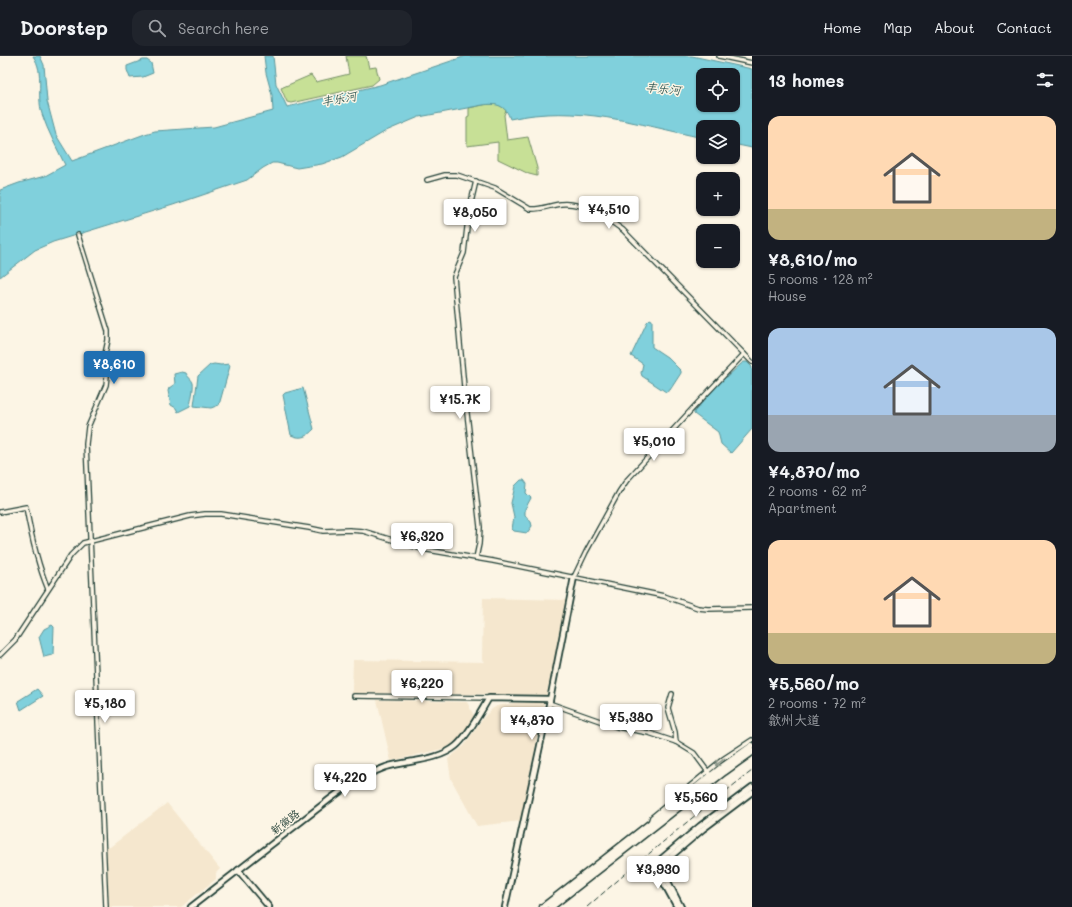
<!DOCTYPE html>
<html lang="en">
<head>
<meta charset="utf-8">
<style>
	body { margin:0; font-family:Mali,"LXGW WenKai TC",sans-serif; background:#20242c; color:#f1f3f6; height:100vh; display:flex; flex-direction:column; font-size:15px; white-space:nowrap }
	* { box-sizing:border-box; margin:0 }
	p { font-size:13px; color:#9ea1a6 }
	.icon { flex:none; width:22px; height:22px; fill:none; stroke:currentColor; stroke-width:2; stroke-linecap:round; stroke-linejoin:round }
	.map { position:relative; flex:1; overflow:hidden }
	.drawer { display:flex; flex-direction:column; background:#171b24; width:320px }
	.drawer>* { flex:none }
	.tools { position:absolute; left:696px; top:12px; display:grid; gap:8px }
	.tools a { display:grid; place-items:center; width:44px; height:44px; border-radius:8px; background:#171b24; box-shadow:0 1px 3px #0004; font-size:20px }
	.price { position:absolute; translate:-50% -34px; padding:0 9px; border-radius:4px; background:#fff; color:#222; font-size:13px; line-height:26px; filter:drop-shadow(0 1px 2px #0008) }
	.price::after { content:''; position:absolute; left:50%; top:24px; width:12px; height:9px; margin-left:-6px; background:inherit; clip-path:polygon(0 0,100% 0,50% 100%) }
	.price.selected { background:#1f6fb2; color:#fff }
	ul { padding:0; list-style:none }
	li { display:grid; align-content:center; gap:8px; height:212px; padding:0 16px }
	li span { display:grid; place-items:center; height:124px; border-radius:12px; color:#555 }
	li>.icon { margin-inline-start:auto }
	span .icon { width:72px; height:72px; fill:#fffc; stroke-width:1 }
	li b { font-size:17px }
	h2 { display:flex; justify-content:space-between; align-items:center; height:48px; padding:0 16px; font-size:17px }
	header { display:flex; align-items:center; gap:24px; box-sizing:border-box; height:56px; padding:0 20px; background:#171b24; border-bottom:1px solid #363941 }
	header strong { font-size:19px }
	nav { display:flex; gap:22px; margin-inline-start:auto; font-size:14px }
	.search { width:280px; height:36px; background:#20242c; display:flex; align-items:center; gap:10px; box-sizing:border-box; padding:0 14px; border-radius:12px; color:#9ea1a6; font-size:15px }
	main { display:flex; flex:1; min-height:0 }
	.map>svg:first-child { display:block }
</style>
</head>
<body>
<header>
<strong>Doorstep</strong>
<div class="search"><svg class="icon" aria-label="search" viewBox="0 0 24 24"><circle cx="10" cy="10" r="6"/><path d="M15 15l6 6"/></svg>Search here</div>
<nav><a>Home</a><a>Map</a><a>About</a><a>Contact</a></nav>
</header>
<main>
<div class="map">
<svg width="752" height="851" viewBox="0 0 752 851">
	<rect width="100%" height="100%" fill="#fcf5e5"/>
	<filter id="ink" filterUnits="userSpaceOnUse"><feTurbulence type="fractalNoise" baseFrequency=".025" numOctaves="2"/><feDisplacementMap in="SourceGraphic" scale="8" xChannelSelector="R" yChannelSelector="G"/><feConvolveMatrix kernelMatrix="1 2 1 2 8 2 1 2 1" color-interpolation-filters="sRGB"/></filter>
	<g filter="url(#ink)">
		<g fill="#f5e7ce">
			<path d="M 483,542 L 567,544 L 547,639 L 352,637 L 353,604 L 485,606 L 482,603 Z"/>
			<path d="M 377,644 L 467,646 L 474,660 L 457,686 L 446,692 L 391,705 Z"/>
			<path d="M 514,647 L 544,647 L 521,765 L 477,770 L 451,723 L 448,703 L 464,690 L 483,662 L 492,653 L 497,650 Z"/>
			<path d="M 167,747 L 220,813 L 216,817 L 216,823 L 181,851 L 109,851 L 106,792 L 110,791 Z"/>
		</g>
		<g fill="#c7e096" stroke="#738e65">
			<path d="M 346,0 L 366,0 L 369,12 L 376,11 L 379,23 L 372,29 L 291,47 L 287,46 L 281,32 L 311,19 L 316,26 L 349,18 Z"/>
			<path d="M 488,48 L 498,48 L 506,54 L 504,59 L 507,84 L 528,81 L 537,112 L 537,120 L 529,118 L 498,103 L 498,86 L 467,90 L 467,61 L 469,60 L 469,52 Z"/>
		</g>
		<g fill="#80d0dc" stroke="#599599" fill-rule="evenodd">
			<path d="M 33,0 L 40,0 L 44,9 L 47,45 L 56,79 L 72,105 L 145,78 L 155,75 L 214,71 L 273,55 L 272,39 L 266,17 L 264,0 L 273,0 L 276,28 L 287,51 L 380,29 L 466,0 L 692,0 L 752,13 L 752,92 L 733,88 L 733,71 L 703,71 L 703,82 C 637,68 577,48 510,63 C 506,49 496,47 483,49 L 419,61 L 386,75 L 342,101 L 322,108 L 297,112 L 277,107 L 272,107 L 263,112 L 247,124 L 173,149 L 53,186 L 35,194 L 0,221 L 0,134 L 19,127 L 45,120 L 65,109 C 57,92 48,76 42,58 C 36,38 45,17 33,0 ZM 703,19 L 733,19 L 733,49 L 703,49 Z"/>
			<path d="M 143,4 L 147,4 L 151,7 L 153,17 L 143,21 L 130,22 L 127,14 L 127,10 Z"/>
			<path d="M 650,263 L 652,264 L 652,291 L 667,301 L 681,315 L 681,317 L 670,334 L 666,336 L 642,320 L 641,317 L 643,308 L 631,300 L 647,266 Z"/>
			<path d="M 744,306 L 747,306 L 752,311 L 752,373 L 731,397 L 721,388 L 718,376 L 694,358 L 694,356 L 725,320 L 727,321 L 741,308 Z"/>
			<path d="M 214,308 L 221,309 L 229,308 L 230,310 L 219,349 L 211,352 L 194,350 L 198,320 L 210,309 Z"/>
			<path d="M 182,316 L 186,317 C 187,321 192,323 193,327 C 194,332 191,344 190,350 L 178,356 L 176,352 L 171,349 L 168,335 L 169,332 L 175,328 L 174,318 Z"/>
			<path d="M 303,332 L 314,373 C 307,380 302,384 291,379 L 283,339 L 285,337 Z"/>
			<path d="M 521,424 L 524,424 L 527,428 L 526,437 L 531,442 L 525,453 L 525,459 L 531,466 L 532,470 L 527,477 L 514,475 L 512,473 L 514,461 L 511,447 L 515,430 Z"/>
			<path d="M 52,569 L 54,571 L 53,598 L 52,599 L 44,601 L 39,581 L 44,573 Z"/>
			<path d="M 37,633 L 43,640 L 21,654 L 18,645 Z"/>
		</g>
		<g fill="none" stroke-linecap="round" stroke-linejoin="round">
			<defs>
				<g id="minor">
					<path d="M 719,0 L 752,7"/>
					<path d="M 427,124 L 445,119 L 457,119 L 495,132 L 530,153 C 540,154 551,149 561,148 C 584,146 605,161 623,174 L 752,306"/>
					<path d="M 476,125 L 469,155 L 464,197 L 454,221 L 464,331 L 480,471 L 479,488 L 476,502"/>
					<path d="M 78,179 L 108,275 L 108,284 L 102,312 L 107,320 L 106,329 L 88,371 L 86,388 L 106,851"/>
					<path d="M 0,456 L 26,451 C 31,479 37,507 48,533"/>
					<path d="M 574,521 L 586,496 L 619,436 L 627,424 L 694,351 L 744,298"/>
					<path d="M 0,599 L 15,584 L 71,499 L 83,487 L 190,460 L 205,458 L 221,458 L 309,472 L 323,475 L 349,474 L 363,475 L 422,493 L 493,505 L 664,540 L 698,552 L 708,553 L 752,552"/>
					<path d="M 672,638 L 668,652 L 675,676 L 676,686"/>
					<path d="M 354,640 L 489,642"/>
					<path d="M 549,647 L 617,671 L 649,677 L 676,686 L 694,697 L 711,720"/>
					<path d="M 650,767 L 652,761 L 723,703 L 752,684"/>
				</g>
				<g id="tertiary">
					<path d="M 659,808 L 681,851"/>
					<path d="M 656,813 L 703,773 L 752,736"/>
					<path d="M 238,814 L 269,851"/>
					<path d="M 191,851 L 330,743 C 347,730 366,718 386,711 C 409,704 438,705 456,690 C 468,680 481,655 489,642 L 550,643"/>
					<path d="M 505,851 L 550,644 L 574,521"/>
					<path d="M 677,851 L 654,809 L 700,770 L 752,731"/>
				</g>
				<g id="trunk">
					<path d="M 543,851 L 721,712 L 752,690"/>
					<path d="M 551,851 L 724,716 L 752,696"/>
				</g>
			</defs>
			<use href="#minor" stroke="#1f3d34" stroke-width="6"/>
			<use href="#tertiary" stroke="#1f3d34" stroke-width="8"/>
			<use href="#trunk" stroke="#1f3d34" stroke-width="9"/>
			<use href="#minor" stroke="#fcf5e5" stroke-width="3.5"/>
			<use href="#tertiary" stroke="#fcf5e5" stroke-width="4.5"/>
			<use href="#trunk" stroke="#fcf5e5" stroke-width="6"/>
			<path stroke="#1f3d34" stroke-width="1" stroke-dasharray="6 3" stroke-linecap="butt" d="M 587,851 C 641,804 695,758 752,715"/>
		</g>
		<defs><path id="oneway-shaft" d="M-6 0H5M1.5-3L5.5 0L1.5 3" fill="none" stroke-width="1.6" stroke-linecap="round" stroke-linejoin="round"/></defs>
		<use stroke="#8e998c" href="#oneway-shaft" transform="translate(720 706) rotate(142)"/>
	</g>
	<g text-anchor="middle" stroke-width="3" stroke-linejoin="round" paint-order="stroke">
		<g font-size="11" fill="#1f3d34" stroke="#fcf5e5">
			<text transform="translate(285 766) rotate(-38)" y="4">新徽路</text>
		</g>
		<g font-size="12" font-style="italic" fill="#325a56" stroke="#fcf5e5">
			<text transform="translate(663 33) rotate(6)" y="4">丰乐河</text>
			<text transform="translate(339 43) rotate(-10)" y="4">丰乐河</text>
		</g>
	</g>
</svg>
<div class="tools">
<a><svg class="icon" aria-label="locate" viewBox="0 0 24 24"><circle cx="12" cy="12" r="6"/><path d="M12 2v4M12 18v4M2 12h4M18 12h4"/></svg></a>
<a><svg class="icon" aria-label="layers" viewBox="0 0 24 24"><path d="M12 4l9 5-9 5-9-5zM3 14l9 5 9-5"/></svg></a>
<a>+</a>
<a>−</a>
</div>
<b class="price" style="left:609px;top:174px">¥4,510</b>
<b class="price" style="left:475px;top:177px">¥8,050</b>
<b class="price selected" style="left:114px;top:329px">¥8,610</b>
<b class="price" style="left:460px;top:364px">¥15.7K</b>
<b class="price" style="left:654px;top:406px">¥5,010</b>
<b class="price" style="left:422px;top:501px">¥6,320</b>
<b class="price" style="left:422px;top:648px">¥6,220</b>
<b class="price" style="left:105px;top:668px">¥5,180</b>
<b class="price" style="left:631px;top:682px">¥5,380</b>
<b class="price" style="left:532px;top:685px">¥4,870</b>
<b class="price" style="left:345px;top:742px">¥4,220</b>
<b class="price" style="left:696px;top:762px">¥5,560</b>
<b class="price" style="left:658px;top:834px">¥3,930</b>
</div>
<section class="drawer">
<h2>13 homes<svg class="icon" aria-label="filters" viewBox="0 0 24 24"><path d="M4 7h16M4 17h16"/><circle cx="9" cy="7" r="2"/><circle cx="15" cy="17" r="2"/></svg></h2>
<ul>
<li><span style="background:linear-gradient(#ffd9b3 75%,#c2b280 0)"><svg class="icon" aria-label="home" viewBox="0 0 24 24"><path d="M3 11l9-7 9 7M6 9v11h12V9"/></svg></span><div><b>¥8,610/mo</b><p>5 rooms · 128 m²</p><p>House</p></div></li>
<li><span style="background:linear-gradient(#a9c7e8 70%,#9aa5b1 0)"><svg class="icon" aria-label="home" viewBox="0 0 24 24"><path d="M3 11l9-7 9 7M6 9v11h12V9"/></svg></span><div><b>¥4,870/mo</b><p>2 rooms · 62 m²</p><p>Apartment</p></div></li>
<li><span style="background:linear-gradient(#ffd9b3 75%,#c2b280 0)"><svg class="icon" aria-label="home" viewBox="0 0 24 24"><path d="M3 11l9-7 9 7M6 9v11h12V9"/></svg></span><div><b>¥5,560/mo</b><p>2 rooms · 72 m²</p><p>歙州大道</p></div></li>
</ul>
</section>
</main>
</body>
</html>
